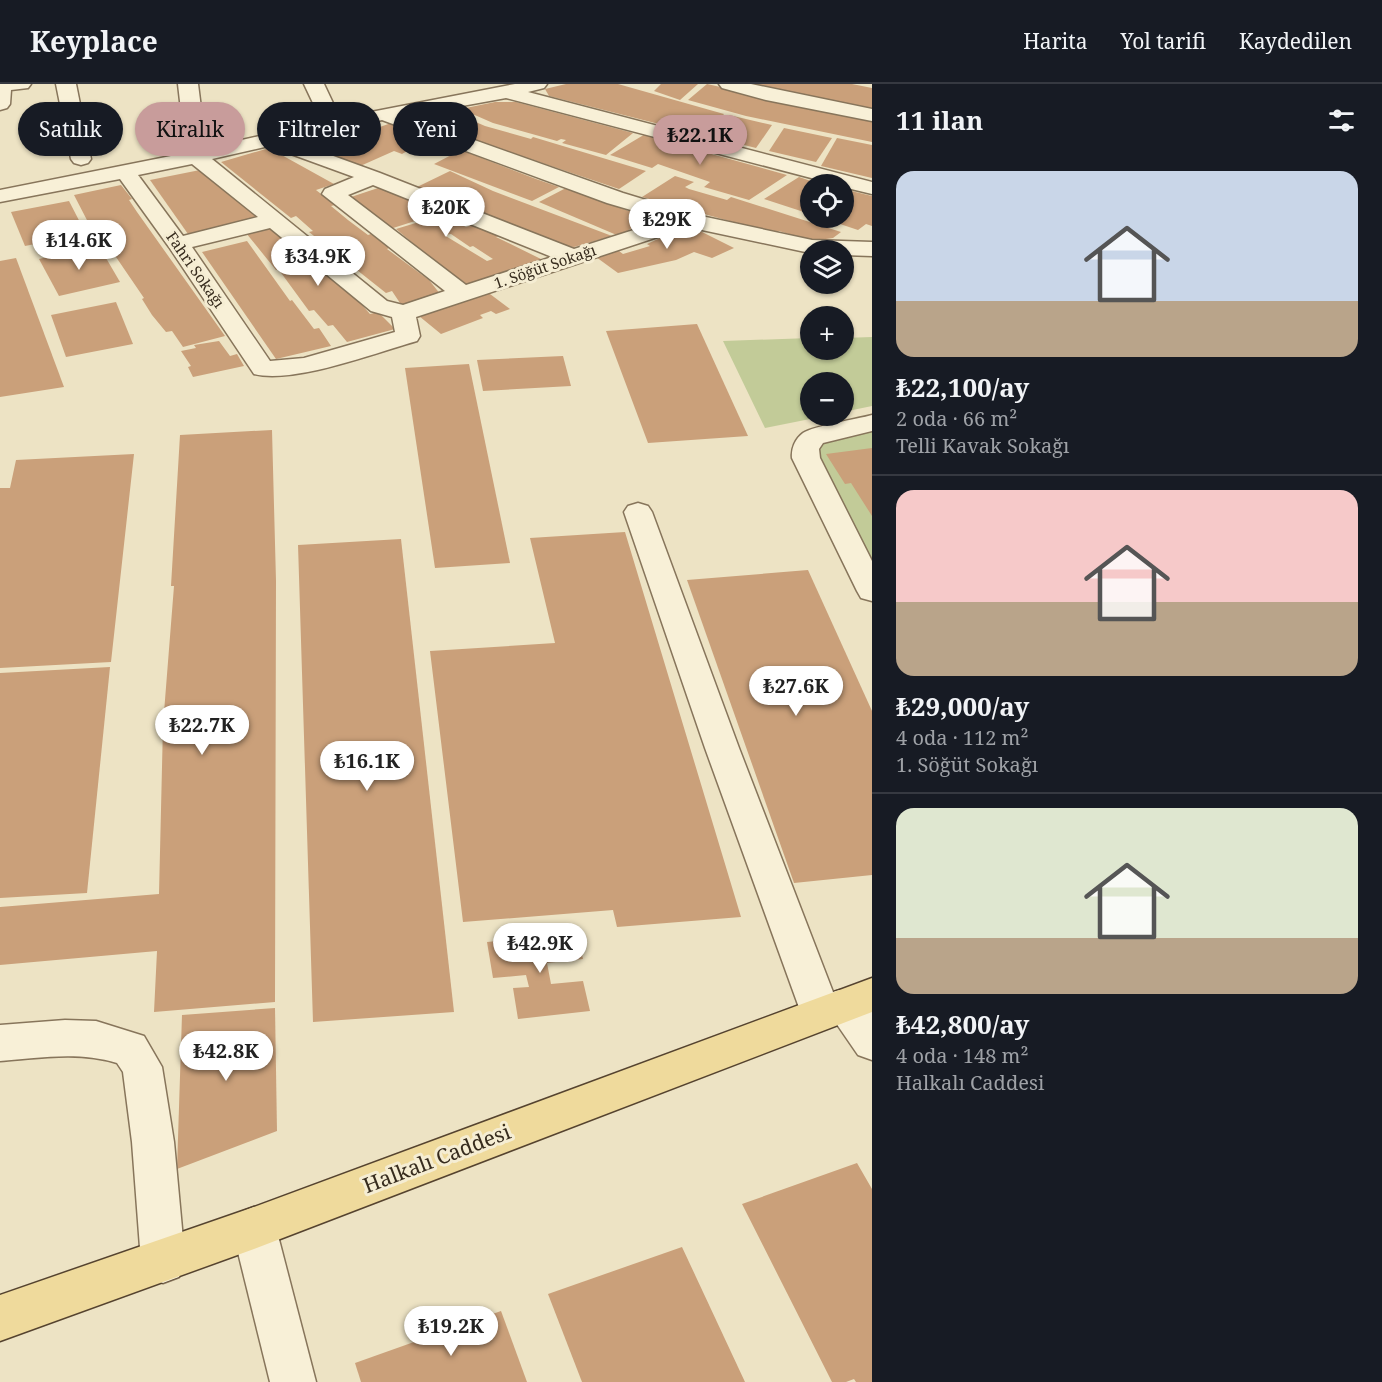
<!DOCTYPE html>
<html lang="tr">
<head>
<meta charset="utf-8">
<style>
	body { margin:0; font-family:"Noto Serif",serif; background:#242831; color:#f1f3f6; height:100vh; display:flex; flex-direction:column; font-size:22px; white-space:nowrap }
	* { box-sizing:border-box; margin:0 }
	p { font-size:20px; color:#9ea1a6 }
	.icon { flex:none; width:33px; height:33px; fill:none; stroke:currentColor; stroke-width:2; stroke-linecap:round; stroke-linejoin:round }
	.map { position:relative; flex:1; overflow:hidden }
	.side { display:flex; flex-direction:column; background:#171b24; width:510px }
	.side>* { flex:none }
	.top-card { position:absolute; left:18px; top:18px; width:570px; height:54px; display:flex; gap:12px }
	.fabs { position:absolute; left:800px; top:90px; display:grid; gap:12px }
	.fabs a { display:grid; place-items:center; width:54px; height:54px; border-radius:50%; background:#171b24; box-shadow:0 2px 4px #0004; font-size:30px }
	.price { position:absolute; translate:-50% -51px; padding:0 14px; border-radius:21px; background:#fff; color:#222; font-size:20px; line-height:39px; filter:drop-shadow(0 2px 3px #0008) }
	.price::after { content:''; position:absolute; left:50%; top:36px; width:18px; height:14px; margin-left:-9px; background:inherit; clip-path:polygon(0 0,100% 0,50% 100%) }
	.price.active { background:#c89c9b; color:#111 }
	ul { padding:0; list-style:none }
	li { display:grid; align-content:center; gap:12px; height:318px; padding:0 24px }
	li+li { border-top:2px solid #363941 }
	li span { display:grid; place-items:center; height:186px; border-radius:18px; color:#555 }
	li>.icon { margin-inline-start:auto }
	span .icon { width:108px; height:108px; fill:#fffc; stroke-width:1 }
	li b { font-size:26px }
	h2 { display:flex; justify-content:space-between; align-items:center; height:72px; padding:0 24px; font-size:26px }
	.tag { padding:0 21px; border-radius:27px; background:#171b24; box-shadow:0 2px 4px #0004; font-size:21px; line-height:54px }
	.tag.active { background:#c89c9b; color:#111 }
	header { display:flex; align-items:center; gap:36px; box-sizing:border-box; height:84px; padding:0 30px; background:#171b24; border-bottom:2px solid #363941 }
	header strong { font-size:28px }
	nav { display:flex; gap:33px; margin-inline-start:auto; font-size:21px }
	main { display:flex; flex:1; min-height:0 }
	.map>svg:first-child { display:block }
</style>
</head>
<body>
<header>
<strong>Keyplace</strong>
<nav><a>Harita</a><a>Yol tarifi</a><a>Kaydedilen</a></nav>
</header>
<main>
<div class="map">
<svg width="872" height="1298" viewBox="0 0 872 1298">
	<rect width="100%" height="100%" fill="#ede3c4"/>
	<g fill="#c2cb98">
		<path d="M 872,253 L 872,322 L 843,328 L 843,298 L 810,298 L 810,332 L 825,332 L 765,344 L 723,257 L 810,254 L 810,266 L 843,266 L 843,254 Z"/>
		<path d="M 872,344 L 872,489 L 814,374 L 821,357 Z"/>
	</g>
	<g fill="#caa07a" fill-rule="evenodd">
		<path d="M 566,0 L 618,0 L 724,30 L 706,52 L 549,12 L 545,5 Z"/>
		<path d="M 661,0 L 698,0 L 680,16 L 654,7 Z"/>
		<path d="M 707,0 L 872,37 L 872,58 L 746,32 L 688,16 Z"/>
		<path d="M 759,0 L 852,0 L 872,4 L 872,27 L 755,3 Z"/>
		<path d="M 495,18 L 516,18 L 633,49 L 606,71 L 562,59 L 566,56 L 561,55 L 557,57 L 493,39 L 461,25 Z"/>
		<path d="M 448,26 L 485,42 L 531,55 L 533,53 L 646,87 L 619,105 L 412,35 Z"/>
		<path d="M 729,31 L 772,41 L 756,64 L 712,53 Z"/>
		<path d="M 391,39 L 430,54 L 402,70 L 394,67 L 358,83 L 309,64 L 350,50 L 355,52 Z"/>
		<path d="M 784,44 L 832,54 L 816,78 L 769,67 Z"/>
		<path d="M 647,49 L 688,61 L 686,63 L 787,91 L 749,116 L 704,103 L 710,98 L 658,80 L 652,84 L 610,71 Z"/>
		<path d="M 837,54 L 872,61 L 872,94 L 821,82 Z"/>
		<path d="M 269,64 L 334,100 L 316,106 L 335,121 L 331,122 L 348,136 L 368,151 L 371,150 L 389,164 L 387,165 L 429,196 L 441,211 L 402,222 L 392,207 L 386,209 L 309,148 L 313,147 L 296,132 L 291,134 L 221,78 Z"/>
		<path d="M 461,66 L 536,95 L 559,103 L 532,117 L 434,80 Z"/>
		<path d="M 200,86 L 257,133 L 188,150 L 150,96 Z"/>
		<path d="M 450,87 L 493,107 L 612,152 L 574,163 L 563,162 L 417,103 Z"/>
		<path d="M 675,92 L 694,98 L 685,103 L 689,105 L 727,116 L 731,113 L 841,148 L 833,154 L 812,157 L 779,147 L 776,150 L 755,144 L 642,113 Z"/>
		<path d="M 799,93 L 820,100 L 810,100 L 810,130 L 764,115 Z"/>
		<path d="M 121,101 L 132,115 L 129,116 L 137,128 L 225,252 L 183,263 L 172,247 L 166,248 L 152,231 L 142,215 L 144,214 L 103,154 L 92,139 L 89,140 L 74,111 Z"/>
		<path d="M 384,102 L 407,115 L 409,114 L 466,143 L 472,141 L 499,152 L 496,153 L 543,176 L 471,203 L 432,175 L 396,145 L 419,138 L 415,137 L 390,145 L 348,114 ZM 451,150 L 470,163 L 473,162 L 493,175 L 487,177 L 444,151 Z"/>
		<path d="M 566,104 L 648,134 L 619,152 L 539,118 Z"/>
		<path d="M 843,105 L 872,112 L 872,142 L 866,140 L 858,146 L 822,134 L 843,134 Z"/>
		<path d="M 69,117 L 86,150 L 25,162 L 11,128 Z"/>
		<path d="M 274,142 L 345,202 L 370,230 L 378,228 L 395,245 L 347,258 L 333,241 L 328,242 L 314,226 L 309,227 L 279,186 L 276,186 L 246,149 Z"/>
		<path d="M 684,143 L 687,145 L 692,143 L 734,164 L 712,174 L 694,168 L 676,176 L 618,189 L 596,173 L 619,167 L 623,170 L 650,162 L 647,160 Z"/>
		<path d="M 247,157 L 290,217 L 292,216 L 314,245 L 319,244 L 331,262 L 276,275 L 202,168 Z"/>
		<path d="M 99,162 L 120,198 L 59,212 L 39,175 Z"/>
		<path d="M 16,174 L 64,303 L 0,313 L 0,177 Z"/>
		<path d="M 486,207 L 510,225 L 496,230 L 491,227 L 480,231 L 483,234 L 441,250 L 419,232 Z"/>
		<path d="M 116,218 L 133,260 L 66,273 L 51,231 Z"/>
		<path d="M 697,240 L 748,352 L 648,359 L 606,247 Z"/>
		<path d="M 219,257 L 230,272 L 237,270 L 244,282 L 193,293 L 188,283 L 191,282 L 181,267 L 196,264 L 194,261 Z"/>
		<path d="M 563,272 L 571,302 L 483,307 L 477,276 Z"/>
		<path d="M 469,280 L 510,479 L 435,484 L 405,284 Z"/>
		<path d="M 272,346 L 276,497 L 275,918 L 154,928 L 157,867 L 0,881 L 0,823 L 159,810 L 163,641 L 174,502 L 171,502 L 180,351 Z"/>
		<path d="M 872,364 L 872,432 L 851,399 L 845,400 L 826,370 Z"/>
		<path d="M 134,370 L 111,578 L 0,584 L 0,404 L 10,404 L 16,376 Z"/>
		<path d="M 625,448 L 741,833 L 617,843 L 613,826 L 463,838 L 430,567 L 555,559 L 530,454 Z"/>
		<path d="M 401,455 L 454,928 L 313,938 L 298,461 Z"/>
		<path d="M 808,486 L 872,627 L 872,791 L 794,799 L 687,496 Z"/>
		<path d="M 110,583 L 87,809 L 0,814 L 0,589 Z"/>
		<path d="M 577,849 L 583,875 L 547,879 L 551,900 L 583,897 L 590,927 L 518,935 L 513,904 L 529,903 L 526,891 L 493,894 L 487,858 Z"/>
		<path d="M 275,924 L 277,1047 L 177,1085 L 182,931 Z"/>
		<path d="M 857,1079 L 872,1105 L 872,1298 L 856,1298 L 854,1295 L 846,1298 L 832,1298 L 742,1120 Z"/>
		<path d="M 682,1163 L 745,1298 L 582,1298 L 548,1210 Z"/>
		<path d="M 501,1227 L 527,1298 L 361,1298 L 355,1279 Z"/>
	</g>
	<g fill="none" stroke-linecap="round" stroke-linejoin="round">
		<defs>
			<g id="minor">
				<path d="M 0,0 L 31,0 L 28,4 L 11,6 L 10,20 L 7,24 L 0,26 Z"/>
				<path d="M 56,0 L 76,0 L 91,75 L 88,79 L 81,81 L 74,79 L 71,75 Z"/>
				<path d="M 178,0 L 198,0 L 206,64 L 322,38 L 304,0 L 324,0 L 340,34 L 515,0 L 547,0 L 544,4 L 528,8 L 872,98 L 872,110 L 843,103 L 843,100 L 834,100 L 506,14 L 407,32 L 623,109 L 692,130 L 812,156 L 872,158 L 872,172 L 843,171 L 843,166 L 810,166 L 810,169 L 688,143 L 416,233 L 420,252 L 417,257 C 375,269 294,300 254,290 L 169,163 L 120,95 L 0,118 L 0,106 L 186,69 ZM 382,36 L 607,119 L 665,136 L 574,165 L 380,89 L 292,57 ZM 269,62 L 354,93 L 325,105 L 322,110 L 445,207 L 403,221 L 387,217 L 212,75 ZM 192,80 L 258,133 L 183,152 L 138,91 ZM 373,101 L 552,173 L 466,201 L 348,111 ZM 270,144 L 371,227 L 392,233 L 395,248 L 304,274 L 270,277 L 192,163 Z"/>
				<path d="M 719,0 L 751,0 L 872,25 L 872,37 L 766,16 L 722,4 Z"/>
				<path d="M 872,331 L 872,347 L 823,359 L 819,365 L 820,374 L 872,477 L 872,517 L 861,514 L 857,507 L 792,374 C 791,365 795,355 803,349 C 813,342 858,335 872,331 Z"/>
				<path d="M 638,419 L 648,422 L 652,428 L 739,664 L 833,908 C 849,902 865,908 872,926 C 872,937 872,964 872,976 L 858,971 L 836,939 L 821,946 L 807,941 L 801,929 L 705,664 L 624,428 L 628,422 Z"/>
				<path d="M 65,936 L 96,937 L 144,952 L 162,983 L 174,1058 L 185,1177 L 179,1193 L 163,1199 L 147,1193 L 141,1177 L 132,1058 L 123,988 L 117,979 C 78,967 39,974 0,977 L 0,941 Z"/>
				<path d="M 254,1123 L 269,1129 L 276,1144 L 316,1298 L 270,1298 L 232,1144 L 239,1129 Z"/>
			</g>
			<path id="major" d="M 872,894 L 872,928 L 254,1165 L 0,1257 L 0,1211 L 254,1123 Z"/>
		</defs>
		<use href="#minor" stroke="#87755b" stroke-width="3"/>
		<use href="#major" stroke="#55432f" stroke-width="3"/>
		<use href="#minor" fill="#f8f0d7" fill-rule="evenodd"/>
		<use href="#major" fill="#efda9c" fill-rule="evenodd"/>
	</g>
	<g text-anchor="middle" stroke-width="6" stroke-linejoin="round" paint-order="stroke">
		<g font-size="15" fill="#372c1e" stroke="#f5edd3">
			<text transform="translate(545 183) rotate(-19)" y="5">1. Söğüt Sokağı</text>
			<text transform="translate(195 186) rotate(55)" y="5">Fahri Sokağı</text>
		</g>
		<g font-size="21" fill="#372c1e" stroke="#f5edd3">
			<text transform="translate(437 1075) rotate(-21)" y="7">Halkalı Caddesi</text>
		</g>
	</g>
</svg>
<div class="fabs">
<a><svg class="icon" aria-label="locate" viewBox="0 0 24 24"><circle cx="12" cy="12" r="6"/><path d="M12 2v4M12 18v4M2 12h4M18 12h4"/></svg></a>
<a><svg class="icon" aria-label="layers" viewBox="0 0 24 24"><path d="M12 4l9 5-9 5-9-5zM3 14l9 5 9-5"/></svg></a>
<a>+</a>
<a>−</a>
</div>
<b class="price active" style="left:700px;top:82px">₺22.1K</b>
<b class="price" style="left:446px;top:154px">₺20K</b>
<b class="price" style="left:667px;top:166px">₺29K</b>
<b class="price" style="left:79px;top:187px">₺14.6K</b>
<b class="price" style="left:318px;top:203px">₺34.9K</b>
<b class="price" style="left:796px;top:633px">₺27.6K</b>
<b class="price" style="left:202px;top:672px">₺22.7K</b>
<b class="price" style="left:367px;top:708px">₺16.1K</b>
<b class="price" style="left:540px;top:890px">₺42.9K</b>
<b class="price" style="left:226px;top:998px">₺42.8K</b>
<b class="price" style="left:451px;top:1273px">₺19.2K</b>
<div class="top-card">
<a class="tag">Satılık</a>
<a class="tag active">Kiralık</a>
<a class="tag">Filtreler</a>
<a class="tag">Yeni</a>
</div>
</div>
<section class="side">
<h2>11 ilan<svg class="icon" aria-label="filters" viewBox="0 0 24 24"><path d="M4 7h16M4 17h16"/><circle cx="9" cy="7" r="2"/><circle cx="15" cy="17" r="2"/></svg></h2>
<ul>
<li><span style="background:linear-gradient(#c9d6e8 70%,#b9a48a 0)"><svg class="icon" aria-label="home" viewBox="0 0 24 24"><path d="M3 11l9-7 9 7M6 9v11h12V9"/></svg></span><div><b>₺22,100/ay</b><p>2 oda · 66 m²</p><p>Telli Kavak Sokağı</p></div></li>
<li><span style="background:linear-gradient(#f6c9c9 60%,#b9a48a 0)"><svg class="icon" aria-label="home" viewBox="0 0 24 24"><path d="M3 11l9-7 9 7M6 9v11h12V9"/></svg></span><div><b>₺29,000/ay</b><p>4 oda · 112 m²</p><p>1. Söğüt Sokağı</p></div></li>
<li><span style="background:linear-gradient(#dfe7d0 70%,#b9a48a 0)"><svg class="icon" aria-label="home" viewBox="0 0 24 24"><path d="M3 11l9-7 9 7M6 9v11h12V9"/></svg></span><div><b>₺42,800/ay</b><p>4 oda · 148 m²</p><p>Halkalı Caddesi</p></div></li>
</ul>
</section>
</main>
</body>
</html>
